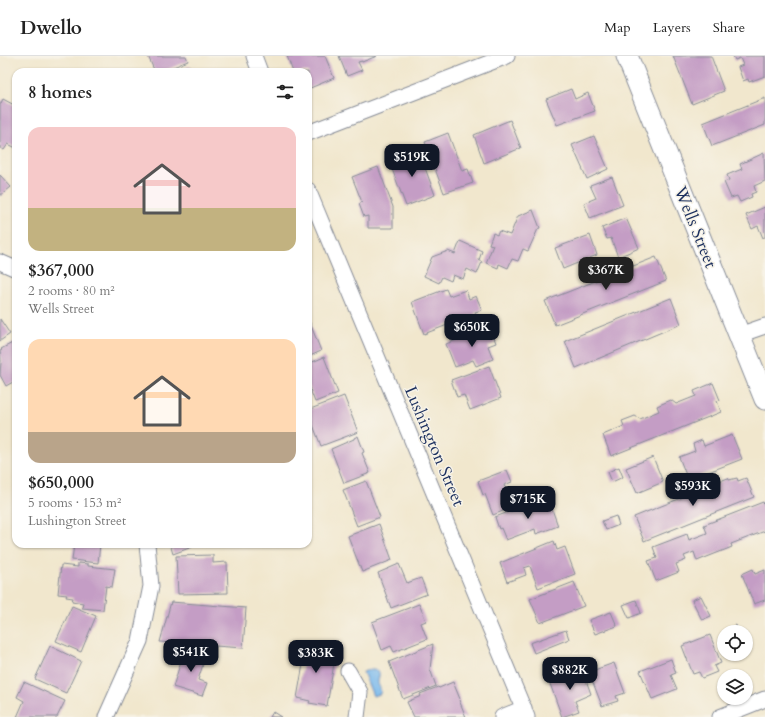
<!DOCTYPE html>
<html lang="en">
<head>
<meta charset="utf-8">
<style>
	body { margin:0; font-family:Cardo,serif; background:#f6f6f6; color:#222; height:100vh; display:flex; flex-direction:column; font-size:15px; white-space:nowrap }
	* { box-sizing:border-box; margin:0 }
	p { font-size:13px; color:#767676 }
	.icon { flex:none; width:22px; height:22px; fill:none; stroke:currentColor; stroke-width:2; stroke-linecap:round; stroke-linejoin:round }
	.map { position:relative; flex:1; overflow:hidden }
	.drawer { position:absolute; left:12px; top:12px; width:300px; height:480px; display:flex; flex-direction:column; background:#fff; border-radius:12px; box-shadow:0 1px 3px #0004 }
	.drawer>* { flex:none }
	.controls { position:absolute; left:717px; top:569px; display:grid; gap:8px }
	.controls a { display:grid; place-items:center; width:36px; height:36px; border-radius:50%; background:#fff; box-shadow:0 1px 3px #0004; font-size:20px }
	.price { position:absolute; translate:-50% -34px; padding:0 9px; border-radius:8px; background:#111827; color:#fff; font-size:13px; line-height:26px; filter:drop-shadow(0 1px 2px #0008) }
	.price::after { content:''; position:absolute; left:50%; top:24px; width:12px; height:9px; margin-left:-6px; background:inherit; clip-path:polygon(0 0,100% 0,50% 100%) }
	.price.current { background:#222; color:#fff }
	ul { padding:0; list-style:none }
	li { display:grid; align-content:center; gap:8px; height:212px; padding:0 16px }
	li span { display:grid; place-items:center; height:124px; border-radius:12px; color:#555 }
	li>.icon { margin-inline-start:auto }
	span .icon { width:72px; height:72px; fill:#fffc; stroke-width:1 }
	li b { font-size:17px }
	h2 { display:flex; justify-content:space-between; align-items:center; height:48px; padding:0 16px; font-size:17px }
	header { display:flex; align-items:center; gap:24px; box-sizing:border-box; height:56px; padding:0 20px; background:#fff; border-bottom:1px solid #e0e0e0 }
	header strong { font-size:19px }
	nav { display:flex; gap:22px; margin-inline-start:auto; font-size:14px }
	.map>svg:first-child { display:block }
</style>
</head>
<body>
<header>
<strong>Dwello</strong>
<nav><a>Map</a><a>Layers</a><a>Share</a></nav>
</header>
<div class="map">
<svg width="765" height="661" viewBox="0 0 765 661">
	<rect width="100%" height="100%" fill="#f7f3e8"/>
	<filter id="ink" filterUnits="userSpaceOnUse"><feTurbulence type="fractalNoise" baseFrequency=".025" numOctaves="2"/><feDisplacementMap in="SourceGraphic" scale="8" xChannelSelector="R" yChannelSelector="G"/><feConvolveMatrix kernelMatrix="1 2 1 2 8 2 1 2 1" color-interpolation-filters="sRGB"/></filter>
	<filter id="wash" filterUnits="userSpaceOnUse"><feTurbulence type="fractalNoise" baseFrequency=".012" numOctaves="4" result="noise"/><feDisplacementMap in="SourceGraphic" scale="16" xChannelSelector="R" yChannelSelector="G"/><feGaussianBlur stdDeviation="0.9" result="paint"/><feColorMatrix in="noise" values="0 0 0 0 0 0 0 0 0 0 0 0 0 0 0 0 0 1.4 0 .05"/><feComposite in="paint" operator="in"/></filter>
	<g filter="url(#wash)">
		<rect width="100%" height="100%" fill="#f1e7cd"/>
		<path fill="#78b8ec" stroke="#4a74a5" d="M 371,613 L 374,613 L 379,616 C 380,620 378,622 378,626 C 378,631 382,631 380,638 L 373,640 L 363,616 Z"/>
		<g id="blocks">
			<g fill="#c49dc5">
				<path d="M 148,0 L 186,0 L 188,5 L 161,16 L 155,16 Z"/>
				<path d="M 287,0 L 325,0 L 334,22 L 308,33 L 308,16 L 293,16 Z"/>
				<path d="M 339,0 L 377,0 L 362,6 L 362,5 L 358,6 L 362,14 L 347,20 Z"/>
				<path d="M 673,0 L 711,0 L 724,35 L 692,48 Z"/>
				<path d="M 733,0 L 765,0 L 765,20 L 749,26 L 748,23 L 743,25 L 738,11 L 743,9 L 740,2 L 735,4 Z"/>
				<path d="M 190,10 L 193,16 L 175,16 Z"/>
				<path d="M 571,33 L 575,43 L 588,37 L 595,55 L 557,69 L 546,43 Z"/>
				<path d="M 765,42 L 765,69 L 712,90 L 703,67 Z"/>
				<path d="M 3,43 L 16,50 L 16,92 L 8,88 L 4,94 L 0,92 L 0,49 Z"/>
				<path d="M 510,64 L 521,92 L 484,107 L 474,79 Z"/>
				<path d="M 448,77 L 462,115 L 468,113 L 473,127 L 444,137 L 425,86 Z"/>
				<path d="M 594,80 L 608,113 L 587,123 L 572,89 Z"/>
				<path d="M 418,93 L 435,139 L 406,150 L 389,105 Z"/>
				<path d="M 764,97 L 765,125 L 754,130 L 756,136 L 751,138 L 752,141 L 740,146 L 737,140 L 731,142 L 724,126 L 729,124 L 727,119 L 742,113 L 740,108 Z"/>
				<path d="M 378,111 L 393,151 L 393,172 L 368,172 L 368,160 L 364,161 L 359,148 L 362,146 L 352,121 Z"/>
				<path d="M 0,119 L 11,131 L 0,140 Z"/>
				<path d="M 612,121 L 623,149 L 590,162 L 584,147 L 596,142 L 590,129 Z"/>
				<path d="M 765,151 L 765,181 L 763,182 L 758,170 L 752,173 L 746,159 Z"/>
				<path d="M 533,154 L 540,172 L 538,173 L 528,195 L 523,193 L 518,205 L 512,203 L 508,212 L 499,208 L 498,212 L 486,207 L 493,189 L 489,188 L 493,177 L 497,179 L 499,175 L 510,179 L 518,160 Z"/>
				<path d="M 626,162 L 639,192 L 618,201 L 611,182 L 607,183 L 602,172 Z"/>
				<path d="M 590,179 L 597,199 L 563,213 L 555,192 Z"/>
				<path d="M 460,185 L 482,195 L 479,204 L 482,206 L 477,218 L 467,213 L 463,223 L 453,219 L 451,225 L 442,221 L 439,227 L 424,220 L 432,201 L 448,195 L 455,198 Z"/>
				<path d="M 656,201 L 666,225 L 555,269 L 545,245 Z"/>
				<path d="M 446,233 L 449,240 L 466,234 L 469,243 L 476,240 L 482,254 L 475,256 L 476,258 L 424,278 L 412,246 Z"/>
				<path d="M 671,242 L 681,268 L 576,312 L 565,285 Z"/>
				<path d="M 308,262 L 321,295 L 308,301 Z"/>
				<path d="M 0,263 L 10,278 L 0,285 Z"/>
				<path d="M 490,271 L 496,287 L 488,290 L 493,303 L 476,310 L 473,304 L 455,311 L 446,288 Z"/>
				<path d="M 16,285 L 16,332 L 13,326 L 6,330 L 0,319 L 1,305 L 0,295 L 2,294 L 1,293 Z"/>
				<path d="M 324,301 L 338,337 L 315,346 L 308,328 L 308,308 Z"/>
				<path d="M 489,310 L 501,342 L 470,354 L 464,339 L 457,341 L 451,324 Z"/>
				<path d="M 713,327 L 720,344 L 717,345 L 721,356 L 611,400 L 603,379 L 624,370 L 622,365 L 635,360 L 640,363 L 659,355 L 657,350 L 671,344 L 676,348 L 696,340 L 694,335 Z"/>
				<path d="M 344,340 L 358,376 L 321,390 L 308,356 L 308,354 Z"/>
				<path d="M 732,379 L 742,403 L 688,424 L 679,401 L 695,395 L 693,388 L 702,384 L 704,390 Z"/>
				<path d="M 358,380 L 364,396 L 362,397 L 370,417 L 344,427 L 331,393 L 354,383 L 354,382 Z"/>
				<path d="M 653,401 L 663,426 L 637,437 L 626,412 Z"/>
				<path d="M 619,411 L 623,421 L 612,426 L 608,416 Z"/>
				<path d="M 507,414 L 512,426 L 504,429 L 513,451 L 493,459 L 485,438 L 483,439 L 478,425 Z"/>
				<path d="M 728,422 L 729,424 L 737,422 L 738,425 L 746,422 L 754,441 L 644,485 L 634,461 L 721,426 L 720,425 Z"/>
				<path d="M 366,425 L 380,461 L 357,470 L 343,434 Z"/>
				<path d="M 548,442 L 558,470 L 536,478 L 535,473 L 506,484 L 501,472 L 499,473 L 495,461 Z"/>
				<path d="M 763,446 L 765,452 L 765,475 L 731,488 L 732,491 L 697,505 L 694,496 L 684,500 L 686,504 L 676,508 L 679,516 L 656,525 L 648,505 L 657,502 L 653,491 L 687,478 L 689,484 L 707,477 L 704,469 Z"/>
				<path d="M 616,460 L 619,469 L 606,474 L 602,465 Z"/>
				<path d="M 379,468 L 392,504 L 362,516 L 348,480 Z"/>
				<path d="M 554,485 L 557,494 L 565,491 L 575,518 L 538,532 L 530,510 L 524,512 L 526,519 L 507,526 L 500,507 Z"/>
				<path d="M 74,488 L 100,488 L 98,507 L 72,504 Z"/>
				<path d="M 170,488 L 191,488 L 192,491 L 173,498 Z"/>
				<path d="M 213,499 L 213,507 L 227,506 L 228,537 L 178,538 L 176,500 Z"/>
				<path d="M 78,507 L 88,508 L 88,510 L 115,513 L 112,531 L 106,530 L 103,554 L 82,552 L 83,547 L 72,545 L 73,542 L 66,541 L 67,539 L 58,538 L 61,509 L 78,511 Z"/>
				<path d="M 399,508 L 407,527 L 421,522 L 427,538 L 391,552 L 378,517 Z"/>
				<path d="M 753,513 L 755,518 L 765,514 L 765,544 L 754,548 L 742,518 Z"/>
				<path d="M 574,526 L 584,550 L 540,567 L 530,543 Z"/>
				<path d="M 701,540 L 711,560 L 702,564 L 692,544 Z"/>
				<path d="M 636,544 L 641,557 L 629,562 L 623,549 Z"/>
				<path d="M 171,546 L 246,552 L 243,592 L 160,586 Z"/>
				<path d="M 419,548 L 426,565 L 421,567 L 427,583 L 394,596 L 391,590 L 382,594 L 372,566 Z"/>
				<path d="M 72,550 L 96,560 L 81,596 L 56,585 Z"/>
				<path d="M 611,556 L 617,570 L 595,578 L 589,564 Z"/>
				<path d="M 736,569 L 738,576 L 727,576 L 726,573 Z"/>
				<path d="M 566,574 L 569,583 L 534,597 L 530,587 Z"/>
				<path d="M 710,579 L 721,607 L 714,610 L 717,616 L 702,622 L 699,616 L 693,618 L 682,590 Z"/>
				<path d="M 307,586 L 331,590 L 329,600 L 335,601 L 327,650 L 309,647 L 310,645 L 297,642 Z"/>
				<path d="M 433,588 L 430,613 L 436,630 L 403,643 L 389,606 Z"/>
				<path d="M 50,590 L 81,605 L 66,637 L 35,623 Z"/>
				<path d="M 185,592 L 206,599 L 198,624 L 207,627 L 202,640 L 173,631 Z"/>
				<path d="M 671,603 L 676,617 L 671,619 L 677,633 L 652,643 L 640,615 Z"/>
				<path d="M 614,607 L 625,637 L 616,640 L 618,645 L 602,650 L 589,616 Z"/>
				<path d="M 582,613 L 591,638 L 575,645 L 579,655 L 562,661 L 549,625 Z"/>
				<path d="M 24,626 L 65,645 L 57,661 L 17,661 L 24,645 L 17,641 Z"/>
				<path d="M 453,626 L 460,643 L 459,644 L 466,661 L 414,661 L 407,646 L 421,640 L 420,638 L 438,631 L 439,632 Z"/>
				<path d="M 273,656 L 281,661 L 270,661 Z"/>
			</g>
		</g>
	</g>
	<g filter="url(#ink)">
		<use href="#blocks" fill-opacity="0" stroke="#868b96" stroke-width="1"/>
		<g fill="none" stroke-linecap="round" stroke-linejoin="round">
			<defs>
				<g id="street">
					<path d="M 254,0 L 260,16"/>
					<path d="M 308,77 L 507,0"/>
					<path d="M 308,134 L 527,661"/>
					<path d="M 0,206 L 16,213"/>
					<path d="M 739,279 L 765,270"/>
					<path d="M 348,615 L 360,636 L 357,661"/>
					<path d="M 106,661 L 140,585 L 151,530 L 147,488"/>
					<path d="M 502,661 L 524,652"/>
					<path d="M 720,661 L 765,643"/>
				</g>
				<path id="secondary" d="M 627,0 L 765,343"/>
			</defs>
			<use href="#street" stroke="#868b96" stroke-width="17"/>
			<use href="#secondary" stroke="#868b96" stroke-width="23"/>
			<use href="#street" stroke="#fff" stroke-width="15"/>
			<use href="#secondary" stroke="#fff" stroke-width="21"/>
		</g>
	</g>
	<g text-anchor="middle" stroke-width="3" stroke-linejoin="round" paint-order="stroke">
		<g font-size="17" fill="#1b2f5e" stroke="#f7f3e8">
			<text transform="translate(696 171) rotate(68)" y="6">Wells Street</text>
			<text transform="translate(435 390) rotate(67)" y="6">Lushington Street</text>
		</g>
	</g>
</svg>
<div class="controls">
<a><svg class="icon" aria-label="locate" viewBox="0 0 24 24"><circle cx="12" cy="12" r="6"/><path d="M12 2v4M12 18v4M2 12h4M18 12h4"/></svg></a>
<a><svg class="icon" aria-label="layers" viewBox="0 0 24 24"><path d="M12 4l9 5-9 5-9-5zM3 14l9 5 9-5"/></svg></a>
</div>
<b class="price" style="left:412px;top:122px">$519K</b>
<b class="price current" style="left:606px;top:235px">$367K</b>
<b class="price" style="left:472px;top:292px">$650K</b>
<b class="price" style="left:693px;top:451px">$593K</b>
<b class="price" style="left:528px;top:464px">$715K</b>
<b class="price" style="left:191px;top:617px">$541K</b>
<b class="price" style="left:316px;top:618px">$383K</b>
<b class="price" style="left:570px;top:635px">$882K</b>
<section class="drawer">
<h2>8 homes<svg class="icon" aria-label="filters" viewBox="0 0 24 24"><path d="M4 7h16M4 17h16"/><circle cx="9" cy="7" r="2"/><circle cx="15" cy="17" r="2"/></svg></h2>
<ul>
<li><span style="background:linear-gradient(#f6c9c9 65%,#c2b280 0)"><svg class="icon" aria-label="home" viewBox="0 0 24 24"><path d="M3 11l9-7 9 7M6 9v11h12V9"/></svg></span><div><b>$367,000</b><p>2 rooms · 80 m²</p><p>Wells Street</p></div></li>
<li><span style="background:linear-gradient(#ffd9b3 75%,#b9a48a 0)"><svg class="icon" aria-label="home" viewBox="0 0 24 24"><path d="M3 11l9-7 9 7M6 9v11h12V9"/></svg></span><div><b>$650,000</b><p>5 rooms · 153 m²</p><p>Lushington Street</p></div></li>
</ul>
</section>
</div>
</body>
</html>
